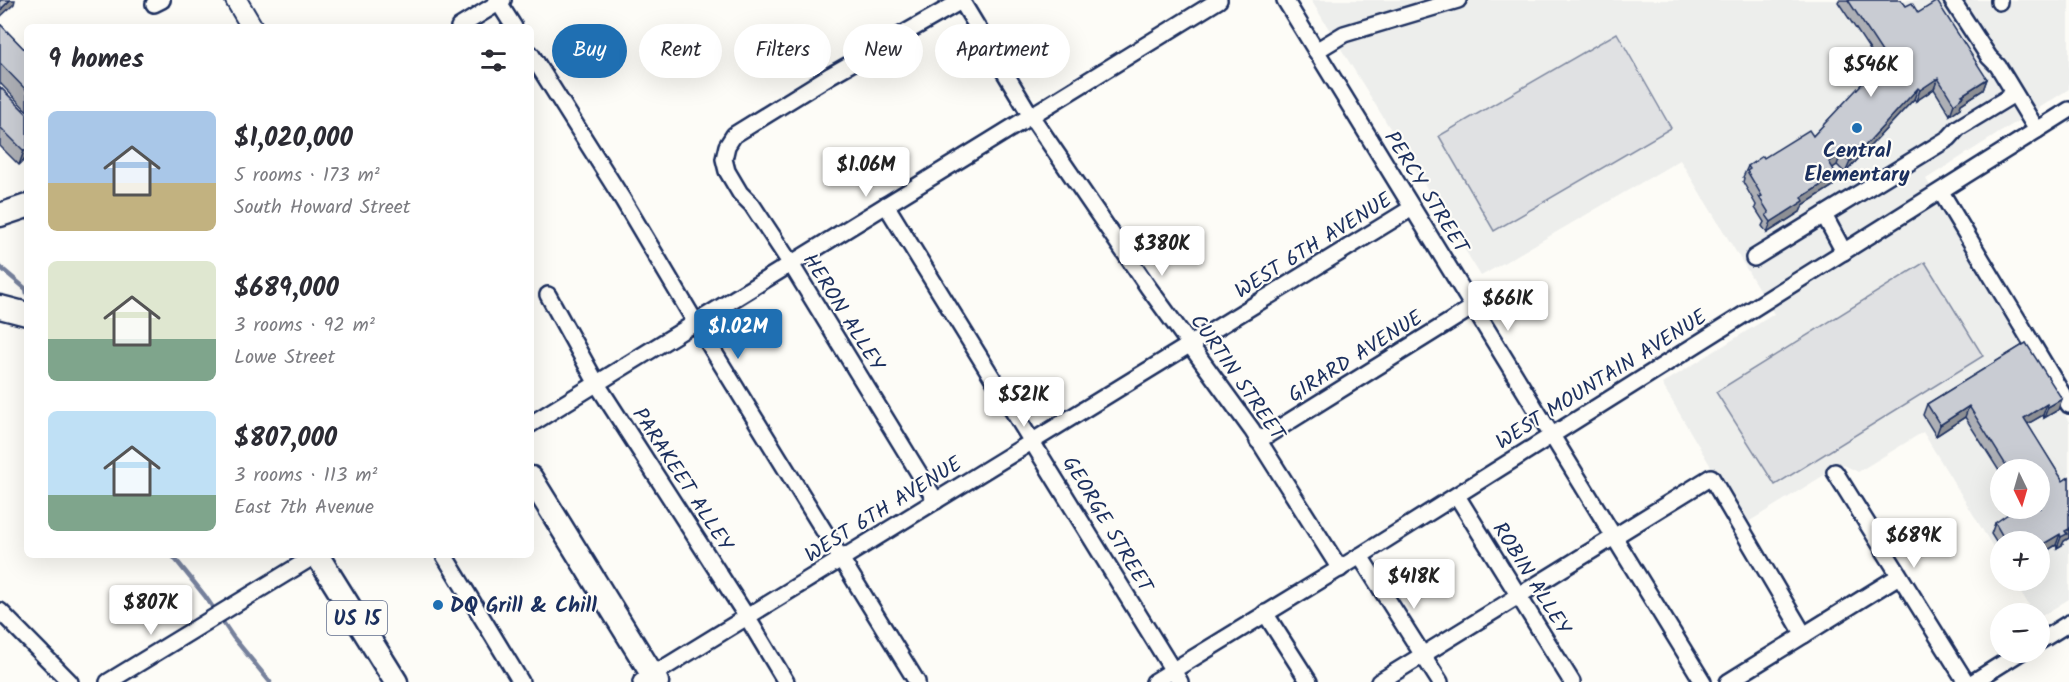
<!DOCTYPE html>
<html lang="en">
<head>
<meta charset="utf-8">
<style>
	body { margin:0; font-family:Kalam,sans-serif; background:#f2f2f3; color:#2b2b33; height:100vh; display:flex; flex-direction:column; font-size:22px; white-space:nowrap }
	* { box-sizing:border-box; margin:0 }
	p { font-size:20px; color:#7c7c81 }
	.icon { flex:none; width:33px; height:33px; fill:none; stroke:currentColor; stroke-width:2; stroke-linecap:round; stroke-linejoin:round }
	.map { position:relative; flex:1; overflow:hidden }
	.side { position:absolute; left:24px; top:24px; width:510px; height:534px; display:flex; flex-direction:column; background:#fff; border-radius:9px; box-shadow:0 6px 24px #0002 }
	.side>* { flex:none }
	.top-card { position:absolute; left:552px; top:24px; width:570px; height:54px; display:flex; gap:12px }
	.needle { width:39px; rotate:175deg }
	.controls { position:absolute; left:1990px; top:459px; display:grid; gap:12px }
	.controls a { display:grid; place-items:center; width:60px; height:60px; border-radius:50%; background:#fff; box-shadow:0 6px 24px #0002; font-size:30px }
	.price { position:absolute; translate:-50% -51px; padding:0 14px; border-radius:6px; background:#fff; color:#222; font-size:20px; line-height:39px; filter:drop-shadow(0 2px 3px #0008) }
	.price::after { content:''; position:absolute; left:50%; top:36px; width:18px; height:14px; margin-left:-9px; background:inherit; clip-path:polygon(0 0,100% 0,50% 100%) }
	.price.active { background:#1f6fb2; color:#fff }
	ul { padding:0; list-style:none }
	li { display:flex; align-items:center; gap:18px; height:150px; padding:0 24px }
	li span { display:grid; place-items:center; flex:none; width:168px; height:120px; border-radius:9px; color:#555 }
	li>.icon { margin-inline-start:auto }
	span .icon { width:72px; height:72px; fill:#fffc; stroke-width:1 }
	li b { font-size:26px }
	h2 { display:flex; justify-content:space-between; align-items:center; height:72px; padding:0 24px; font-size:26px }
	.tag { padding:0 21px; border-radius:27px; background:#fff; box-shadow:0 6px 24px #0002; font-size:21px; line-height:54px }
	.tag.active { background:#1f6fb2; color:#fff }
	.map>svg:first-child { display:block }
</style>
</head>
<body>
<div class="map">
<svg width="2069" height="682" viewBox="0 0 2069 682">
	<rect width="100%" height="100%" fill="#fdfcf7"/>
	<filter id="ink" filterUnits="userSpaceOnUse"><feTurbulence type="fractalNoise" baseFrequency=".0167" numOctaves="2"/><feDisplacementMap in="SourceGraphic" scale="12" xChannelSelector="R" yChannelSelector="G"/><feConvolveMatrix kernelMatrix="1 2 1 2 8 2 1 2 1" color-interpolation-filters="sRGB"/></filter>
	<g filter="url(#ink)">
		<path fill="#edeeec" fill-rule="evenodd" d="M 1311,0 L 2069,0 L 2069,89 L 1926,179 L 2069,422 L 2069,599 L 2040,617 L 2040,614 L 2034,613 L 2014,581 L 2040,580 L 2040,542 L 2001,542 L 2001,560 L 1923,432 L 1858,472 L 1842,464 L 1745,524 L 1662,384 L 1774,314 L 1680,160 L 1481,276 ZM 2001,470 L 2040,470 L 2040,508 L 2001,508 Z"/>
		<g fill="#e0e1e3" stroke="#7e88a0" stroke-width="1.5">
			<path d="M 1617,33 L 1671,128 L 1494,231 L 1439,136 Z"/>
			<path d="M 1925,262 L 1983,356 L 1775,485 L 1716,392 Z"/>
		</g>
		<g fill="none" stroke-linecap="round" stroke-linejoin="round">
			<g stroke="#76819c" stroke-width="4.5">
				<path d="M 0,267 L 26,289 L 27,294"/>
				<path d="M 172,555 L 205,596 L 233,637 L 270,682"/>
			</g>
			<defs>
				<g id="minor">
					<path d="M 497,0 L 514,27"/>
					<path d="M 961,0 L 1031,116 L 1148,287 L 1252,430 L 1340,569"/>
					<path d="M 1285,0 L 1703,682"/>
					<path d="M 1952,0 L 1989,57 L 1998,66 L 2037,130"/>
					<path d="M 1999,0 L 1999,2"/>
					<path d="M 154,4 L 162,0"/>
					<path d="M 459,27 L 503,0"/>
					<path d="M 1316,51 L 1344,34 L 1458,0"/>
					<path d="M 531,54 L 623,200 L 696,323 L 917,682"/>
					<path d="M 1941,192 L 2069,405"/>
					<path d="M 886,205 L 1180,682"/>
					<path d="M 1824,215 L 1844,252"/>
					<path d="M 1754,258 L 1949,138 L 1958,128 L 2014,94"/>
					<path d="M 548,295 L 597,384 L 747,617 L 786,682"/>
					<path d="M 531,424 L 1219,0"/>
					<path d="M 1258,441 L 1473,307"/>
					<path d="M 1835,472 L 1966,682"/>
					<path d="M 1457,496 L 1572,682"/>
					<path d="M 936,501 L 791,264 L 752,205 L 740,193 L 727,171 L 724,159 L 727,146 L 734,135 L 831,75 L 961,1"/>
					<path d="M 444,555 L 521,682"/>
					<path d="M 1360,556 L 1440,682"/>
					<path d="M 0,611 L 70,682"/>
					<path d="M 1265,613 L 1309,682"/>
					<path d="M 2040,641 L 2069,623"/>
					<path d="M 108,682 L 316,555"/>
					<path d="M 641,682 L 1412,208"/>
					<path d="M 1154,682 L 1360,556 L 2069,110"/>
					<path d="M 1379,682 L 1711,477 L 1804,635"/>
					<path d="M 1728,682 L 1899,576"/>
					<path d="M 1973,682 L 2021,652"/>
				</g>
				<path id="major" d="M 236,0 L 252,27"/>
				<g id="highway">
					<path d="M 0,215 L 27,206"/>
					<path d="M 0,307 L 27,314"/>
					<path d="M 531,478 L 657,682"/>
					<path d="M 317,555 L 396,682"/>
				</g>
			</defs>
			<use href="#minor" stroke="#1b2f5e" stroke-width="20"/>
			<use href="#major" stroke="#1b2f5e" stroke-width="24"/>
			<use href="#highway" stroke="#1b2f5e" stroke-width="27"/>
			<use href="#minor" stroke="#fdfcf7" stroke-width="15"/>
			<use href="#major" stroke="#fdfcf7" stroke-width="20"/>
			<use href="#highway" stroke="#fdfcf7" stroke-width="22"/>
		</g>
		<g fill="#adafb5" stroke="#1b2f5e" stroke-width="1.5">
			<path d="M 1839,0 L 1901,0 L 1906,6 L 1918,13 L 1987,79 L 1983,90 L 1961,104 L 1960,108 L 1950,115 L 1934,89 L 1916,101 L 1914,99 L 1845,173 L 1837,165 L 1832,168 L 1837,175 L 1833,186 L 1803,205 L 1800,212 L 1767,233 L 1762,226 L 1764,222 L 1755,208 L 1756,205 L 1743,182 L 1744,178 L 1743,177 L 1748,166 L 1813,136 L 1880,65 L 1838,2 Z"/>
			<path d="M 0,24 L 27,52 L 27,111 L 0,83 Z"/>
			<path d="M 0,87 L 27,114 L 27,157 L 19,165 L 0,146 Z"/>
			<path d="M 2026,343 L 2058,410 L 2044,418 L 2043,415 L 2027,424 L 2063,481 L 2069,477 L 2069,538 L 2064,541 L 2062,545 L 2057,548 L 2056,545 L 2040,555 L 2040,542 L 2001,542 L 2001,550 L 1991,534 L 1995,523 L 2040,508 L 2040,470 L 2001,470 L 2001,474 L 1965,417 L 1936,436 L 1923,415 L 1927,404 Z"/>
		</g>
		<g fill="#8d8f94" stroke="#1b2f5e" stroke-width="1.5">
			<path d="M 10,0 L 15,0 L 14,4 L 0,17 L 0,14 L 2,8 Z"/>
			<path d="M 1938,78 L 1934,89 L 1916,101 L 1920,90 Z"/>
			<path d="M 1987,79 L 1983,90 L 1961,104 L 1960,108 L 1950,115 L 1954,104 L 1962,95 Z"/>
			<path d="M 1918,88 L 1914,99 L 1845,173 L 1850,162 Z"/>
			<path d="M 27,148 L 27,157 L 19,165 L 24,151 Z"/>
			<path d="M 1841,154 L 1837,165 L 1825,173 L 1829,162 Z"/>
			<path d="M 1837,175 L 1833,186 L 1803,205 L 1800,212 L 1767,233 L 1771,222 L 1802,197 Z"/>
			<path d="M 2062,399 L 2058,410 L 2044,418 L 2048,407 Z"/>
			<path d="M 2047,404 L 2043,415 L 2019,429 L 2024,418 Z"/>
			<path d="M 1969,406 L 1965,417 L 1936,436 L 1940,425 Z"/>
			<path d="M 2069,529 L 2069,538 L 2064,541 L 2062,545 L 2057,548 L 2061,537 L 2065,531 Z"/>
			<path d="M 2060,534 L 2056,545 L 2040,555 L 2040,546 Z"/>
		</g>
		<g fill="#c9ccd3" stroke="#1b2f5e" stroke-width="1.5">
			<path d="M 0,0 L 10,0 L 2,8 L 0,6 Z"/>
			<path d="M 1848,0 L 1901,0 L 1906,6 L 1912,3 L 1918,13 L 1937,1 L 1987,79 L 1962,95 L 1964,96 L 1954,104 L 1938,78 L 1920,90 L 1918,88 L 1850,162 L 1841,154 L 1829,162 L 1837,175 L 1802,197 L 1804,201 L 1771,222 L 1766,215 L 1769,213 L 1759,197 L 1762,196 L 1747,171 L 1750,169 L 1748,166 L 1763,156 L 1764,158 L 1809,130 L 1813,136 L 1886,58 Z"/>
			<path d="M 0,24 L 27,52 L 27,91 L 0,63 Z"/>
			<path d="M 0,87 L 27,114 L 27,148 L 24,151 L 0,127 Z"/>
			<path d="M 2026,343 L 2062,399 L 2048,407 L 2047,404 L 2024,418 L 2063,481 L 2069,477 L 2069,529 L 2065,531 L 2067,534 L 2061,537 L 2060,534 L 2040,546 L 2040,542 L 2006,542 L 1995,523 L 2017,508 L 2040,508 L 2040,470 L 2009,470 L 1969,406 L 1940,425 L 1927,404 Z"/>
		</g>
	</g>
	<g fill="#1f6fb2" stroke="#fdfcf7" stroke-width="2">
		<circle cx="1857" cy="128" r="6"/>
		<circle cx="438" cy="605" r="6"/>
	</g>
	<g text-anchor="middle" stroke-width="4.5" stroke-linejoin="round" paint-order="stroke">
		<rect fill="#fdfcf7" stroke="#5f6c8c" stroke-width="1.5" x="327" y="601" width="60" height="34" rx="4.5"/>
		<g font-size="20" font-weight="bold" fill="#1b2f5e">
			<text x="357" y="625">US 15</text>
		</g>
		<g font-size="21" font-weight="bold" fill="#1b2f5e" stroke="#fdfcf7">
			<text x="1857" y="157">Central<tspan x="1857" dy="24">Elementary</tspan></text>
			<text x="450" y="612" text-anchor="start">DQ Grill &amp; Chill</text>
		</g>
		<g font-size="21" fill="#1b2f5e" stroke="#fdfcf7">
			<text transform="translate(1427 192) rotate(58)" y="7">PERCY STREET</text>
			<text transform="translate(1313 245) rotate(-32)" y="7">WEST 6TH AVENUE</text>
			<text transform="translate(844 312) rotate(58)" y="7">HERON ALLEY</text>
			<text transform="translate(1355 356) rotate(-32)" y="7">GIRARD AVENUE</text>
			<text transform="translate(1238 377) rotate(55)" y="7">CURTIN STREET</text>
			<text transform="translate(1601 379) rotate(-32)" y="7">WEST MOUNTAIN AVENUE</text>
			<text transform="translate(683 479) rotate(57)" y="7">PARAKEET ALLEY</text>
			<text transform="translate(883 509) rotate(-32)" y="7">WEST 6TH AVENUE</text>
			<text transform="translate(1108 524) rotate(59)" y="7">GEORGE STREET</text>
			<text transform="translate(1532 578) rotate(58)" y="7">ROBIN ALLEY</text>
		</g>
	</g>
</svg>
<div class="controls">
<a><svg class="needle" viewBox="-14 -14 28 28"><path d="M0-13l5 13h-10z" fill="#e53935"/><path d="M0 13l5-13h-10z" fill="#7c7c81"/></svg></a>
<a>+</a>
<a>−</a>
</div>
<b class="price" style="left:1871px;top:98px">$546K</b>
<b class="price" style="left:866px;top:198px">$1.06M</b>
<b class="price" style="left:1162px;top:277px">$380K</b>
<b class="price" style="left:1508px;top:332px">$661K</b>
<b class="price active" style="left:738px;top:360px">$1.02M</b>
<b class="price" style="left:1024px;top:428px">$521K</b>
<b class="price" style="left:1914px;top:569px">$689K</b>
<b class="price" style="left:1414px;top:610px">$418K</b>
<b class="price" style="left:151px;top:636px">$807K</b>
<div class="top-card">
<a class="tag active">Buy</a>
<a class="tag">Rent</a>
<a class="tag">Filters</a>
<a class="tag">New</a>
<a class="tag">Apartment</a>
</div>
<section class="side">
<h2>9 homes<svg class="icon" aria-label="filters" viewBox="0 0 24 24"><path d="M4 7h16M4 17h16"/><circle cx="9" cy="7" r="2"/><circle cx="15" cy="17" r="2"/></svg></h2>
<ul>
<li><span style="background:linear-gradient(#a9c7e8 60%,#c2b280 0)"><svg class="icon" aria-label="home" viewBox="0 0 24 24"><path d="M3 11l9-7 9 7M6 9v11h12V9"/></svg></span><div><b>$1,020,000</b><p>5 rooms · 173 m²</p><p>South Howard Street</p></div></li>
<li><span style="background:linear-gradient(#dfe7d0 65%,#7fa58c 0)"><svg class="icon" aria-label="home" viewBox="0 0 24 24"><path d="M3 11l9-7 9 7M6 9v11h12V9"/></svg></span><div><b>$689,000</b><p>3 rooms · 92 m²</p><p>Lowe Street</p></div></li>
<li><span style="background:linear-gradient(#bfe0f5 70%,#7fa58c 0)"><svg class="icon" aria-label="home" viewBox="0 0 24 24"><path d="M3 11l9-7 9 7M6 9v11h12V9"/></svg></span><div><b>$807,000</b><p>3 rooms · 113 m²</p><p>East 7th Avenue</p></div></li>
</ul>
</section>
</div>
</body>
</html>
